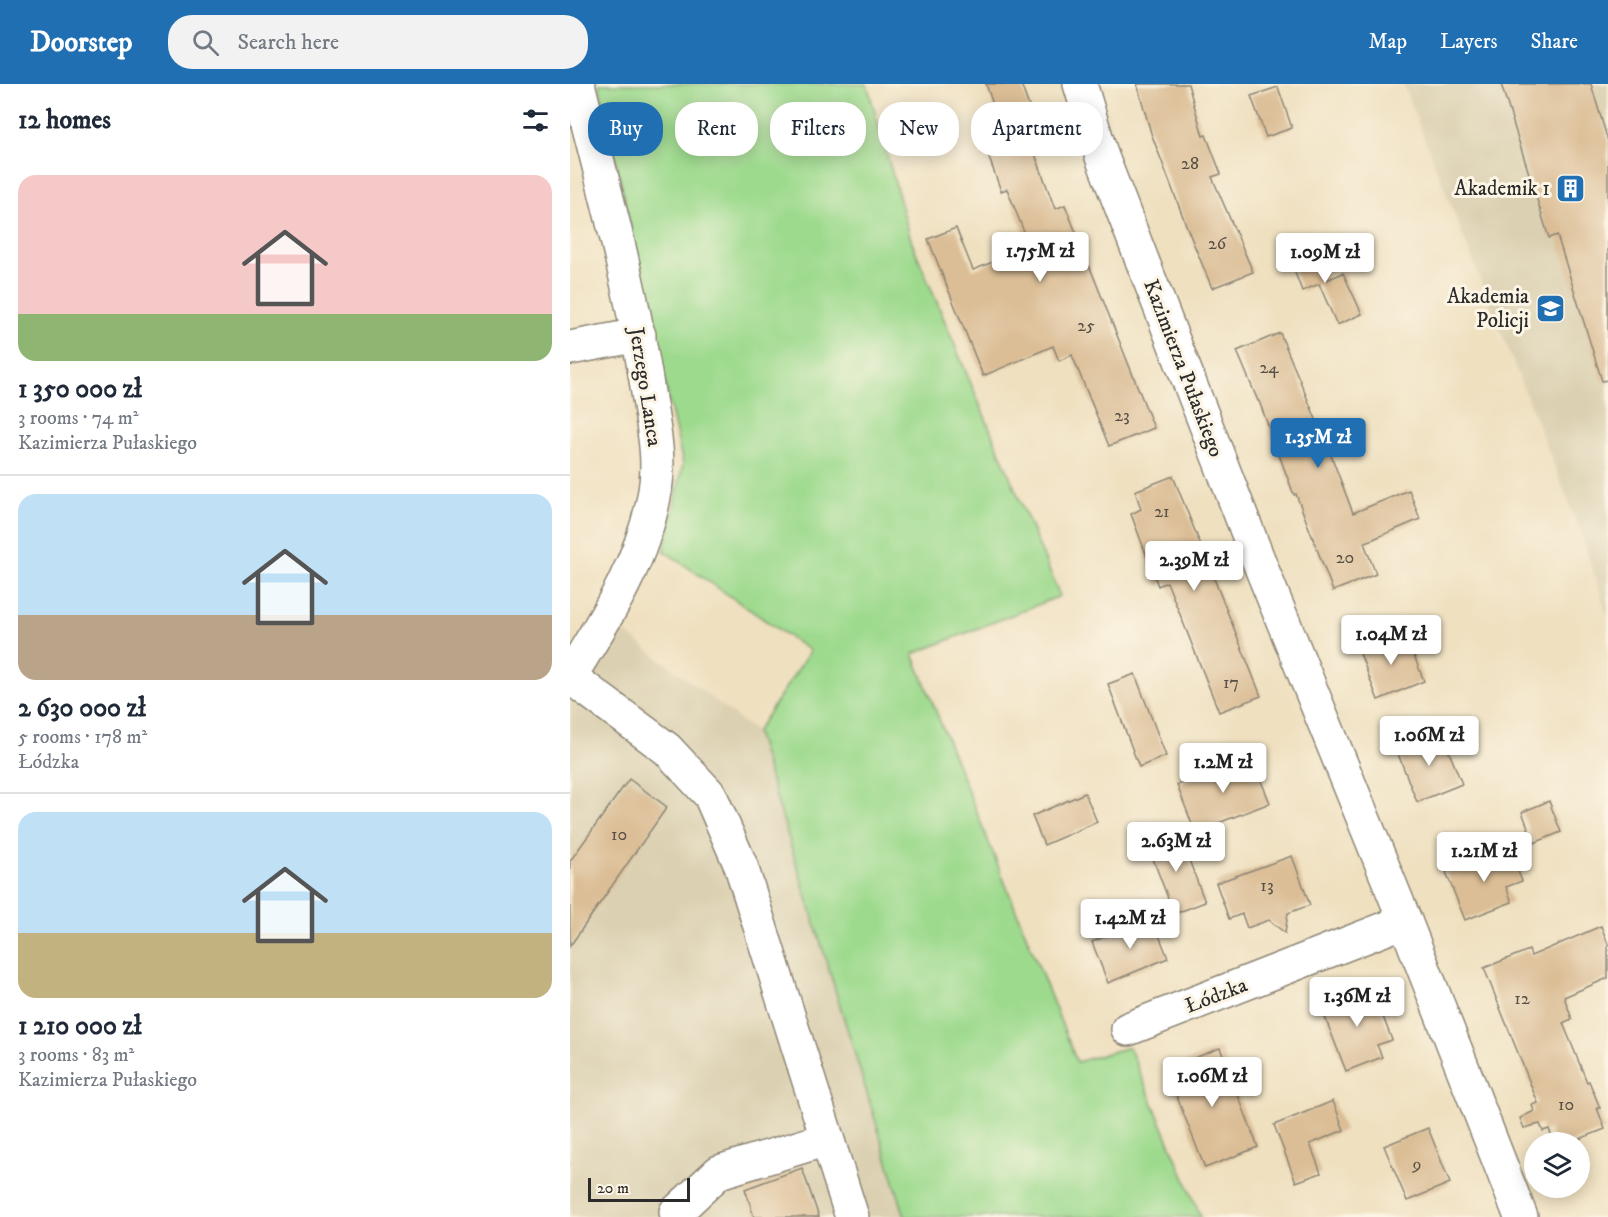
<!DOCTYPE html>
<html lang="en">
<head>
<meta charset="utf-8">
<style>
	body { margin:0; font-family:"IM FELL DW Pica",serif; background:#f2f2f3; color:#1f2937; height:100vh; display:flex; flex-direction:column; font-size:22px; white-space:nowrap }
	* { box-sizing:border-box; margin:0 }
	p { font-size:20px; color:#747a83 }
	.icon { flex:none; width:33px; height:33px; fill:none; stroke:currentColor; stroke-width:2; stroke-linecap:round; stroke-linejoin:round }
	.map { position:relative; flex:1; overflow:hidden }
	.sheet { display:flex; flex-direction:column; background:#fff; width:570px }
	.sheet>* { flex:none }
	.guide { position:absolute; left:18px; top:18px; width:570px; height:54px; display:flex; gap:12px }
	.fabs { position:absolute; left:954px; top:1048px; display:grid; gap:12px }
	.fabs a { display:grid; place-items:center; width:66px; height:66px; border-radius:50%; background:#fff; box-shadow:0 3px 15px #0003; font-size:30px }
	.scale { position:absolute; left:18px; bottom:15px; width:102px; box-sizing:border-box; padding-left:6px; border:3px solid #2b2b2b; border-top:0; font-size:16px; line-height:21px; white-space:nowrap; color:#2b2b2b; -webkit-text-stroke:4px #fcf5e5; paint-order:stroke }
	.price { position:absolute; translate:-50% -51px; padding:0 14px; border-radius:6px; background:#fff; color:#222; font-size:20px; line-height:39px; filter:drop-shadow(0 2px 3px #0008) }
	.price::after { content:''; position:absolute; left:50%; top:36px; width:18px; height:14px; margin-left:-9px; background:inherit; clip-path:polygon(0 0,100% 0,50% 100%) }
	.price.active { background:#1f6fb2; color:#fff }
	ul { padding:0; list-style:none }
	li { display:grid; align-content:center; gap:12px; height:318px; padding:0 18px }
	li+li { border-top:2px solid #e0e1e3 }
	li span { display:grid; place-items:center; height:186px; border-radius:18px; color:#555 }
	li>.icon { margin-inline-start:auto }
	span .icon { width:108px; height:108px; fill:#fffc; stroke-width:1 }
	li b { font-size:26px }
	h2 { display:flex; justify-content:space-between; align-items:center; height:72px; padding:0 18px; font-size:26px }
	.pill { padding:0 21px; border-radius:24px; background:#fff; box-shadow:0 3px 15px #0003; font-size:21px; line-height:54px }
	.pill.active { background:#1f6fb2; color:#fff }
	header { display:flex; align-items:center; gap:36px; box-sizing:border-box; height:84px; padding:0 30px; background:#1f6fb2; color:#fff }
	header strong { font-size:28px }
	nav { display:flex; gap:33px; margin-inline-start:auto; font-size:21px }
	.search { width:420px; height:54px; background:#f2f2f3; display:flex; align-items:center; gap:15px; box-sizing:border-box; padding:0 21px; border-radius:24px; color:#747a83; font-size:22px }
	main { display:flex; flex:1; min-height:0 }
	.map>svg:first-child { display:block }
</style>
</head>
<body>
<header>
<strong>Doorstep</strong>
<div class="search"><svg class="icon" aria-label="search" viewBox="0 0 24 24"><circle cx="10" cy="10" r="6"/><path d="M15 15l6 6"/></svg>Search here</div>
<nav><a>Map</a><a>Layers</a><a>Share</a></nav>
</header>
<main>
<section class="sheet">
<h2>12 homes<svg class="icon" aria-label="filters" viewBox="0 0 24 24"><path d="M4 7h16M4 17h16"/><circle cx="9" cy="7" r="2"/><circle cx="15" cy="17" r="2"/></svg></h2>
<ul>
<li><span style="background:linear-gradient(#f6c9c9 75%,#8fb573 0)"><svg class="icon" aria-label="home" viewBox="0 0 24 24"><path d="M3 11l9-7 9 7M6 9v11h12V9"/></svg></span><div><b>1 350 000 zł</b><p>3 rooms · 74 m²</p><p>Kazimierza Pułaskiego</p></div></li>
<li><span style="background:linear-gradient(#bfe0f5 65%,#b9a48a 0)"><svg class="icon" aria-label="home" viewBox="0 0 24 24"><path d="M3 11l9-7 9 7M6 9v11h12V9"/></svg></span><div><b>2 630 000 zł</b><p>5 rooms · 178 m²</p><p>Łódzka</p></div></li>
<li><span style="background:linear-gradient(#bfe0f5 65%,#c2b280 0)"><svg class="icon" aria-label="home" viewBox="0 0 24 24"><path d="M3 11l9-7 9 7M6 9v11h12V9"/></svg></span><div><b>1 210 000 zł</b><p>3 rooms · 83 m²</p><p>Kazimierza Pułaskiego</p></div></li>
</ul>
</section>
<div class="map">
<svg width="1038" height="1133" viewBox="0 0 1038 1133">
	<rect width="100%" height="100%" fill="#fcf5e5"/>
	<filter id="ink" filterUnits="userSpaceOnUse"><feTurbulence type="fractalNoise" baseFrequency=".0167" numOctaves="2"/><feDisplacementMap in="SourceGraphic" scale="12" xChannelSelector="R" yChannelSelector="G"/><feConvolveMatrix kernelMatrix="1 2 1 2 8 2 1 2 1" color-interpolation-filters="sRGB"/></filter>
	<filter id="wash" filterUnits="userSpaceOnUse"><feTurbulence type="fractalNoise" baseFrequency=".008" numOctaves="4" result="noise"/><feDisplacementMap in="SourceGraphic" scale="24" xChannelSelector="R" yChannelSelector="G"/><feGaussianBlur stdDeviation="1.35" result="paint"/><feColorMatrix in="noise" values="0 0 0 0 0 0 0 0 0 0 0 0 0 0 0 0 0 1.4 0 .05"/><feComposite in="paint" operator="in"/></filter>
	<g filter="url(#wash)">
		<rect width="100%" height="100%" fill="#efe0c0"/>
		<g fill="#dbd0b1">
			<path d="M 833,0 L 1038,0 L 1038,534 L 1011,449 Z"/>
			<path d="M 52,546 L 186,648 L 335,1133 L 0,1133 L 0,619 Z"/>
		</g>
		<path fill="#9eda8e" stroke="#64825c" stroke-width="1.5" d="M 29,0 L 297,0 L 342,159 L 490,512 L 343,570 L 507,978 L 559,963 L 631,1133 L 335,1133 L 186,648 L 240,567 L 94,467 L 113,380 Z"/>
		<g id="blocks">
			<g fill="#dbbe96">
				<path d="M 416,0 L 451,0 L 473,61 L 466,63 L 468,70 L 465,70 L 485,125 L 495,121 L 584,344 L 539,362 L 502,271 L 489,277 L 483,262 L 413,292 L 358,155 L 386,144 L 403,186 L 460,163 L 437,105 L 431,107 L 413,57 L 433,50 Z"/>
				<path d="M 567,0 L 618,0 L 633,52 L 636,51 L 651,90 L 642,93 L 683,188 L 642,204 L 618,146 L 581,49 Z"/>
				<path d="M 931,0 L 1021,0 L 1038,57 L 1038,296 L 1032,297 L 987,151 L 979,154 Z"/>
				<path d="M 708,3 L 722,44 L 696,53 L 681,12 Z"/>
				<path d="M 743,160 L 757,196 L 773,189 L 792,230 L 767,241 L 749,200 L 732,207 L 718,170 Z"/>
				<path d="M 710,249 L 750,345 L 751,345 L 783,429 L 839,406 L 850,435 L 794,459 L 806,490 L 763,507 L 726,410 L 724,411 L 689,317 L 688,317 L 667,267 Z"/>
				<path d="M 603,392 L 691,612 L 649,628 L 597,498 L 588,502 L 561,430 L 571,425 L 565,407 Z"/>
				<path d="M 835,549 L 854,597 L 808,616 L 789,567 Z"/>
				<path d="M 565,590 L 596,672 L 569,683 L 538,600 Z"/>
				<path d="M 871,648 L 892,700 L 847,718 L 826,665 Z"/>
				<path d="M 681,672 L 700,719 L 625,748 L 607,701 Z"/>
				<path d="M 59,695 L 97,723 L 0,862 L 0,777 Z"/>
				<path d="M 515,709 L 527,738 L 474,761 L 462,732 Z"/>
				<path d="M 979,717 L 991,748 L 964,759 L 952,728 Z"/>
				<path d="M 608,747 L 635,818 L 604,830 L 577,759 Z"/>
				<path d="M 938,764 L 952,797 L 936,803 L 942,818 L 895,836 L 876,788 Z"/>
				<path d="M 722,772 L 740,821 L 718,829 L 715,849 L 699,836 L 677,844 L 672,830 L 659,835 L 646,799 Z"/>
				<path d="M 582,834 L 598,874 L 538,899 L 522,858 Z"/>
				<path d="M 1031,842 L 1038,860 L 1038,894 L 994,913 L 1002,935 L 993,939 L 1017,998 L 1019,997 L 1030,1024 L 1027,1024 L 1035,1045 L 999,1059 L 984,1059 L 979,1045 L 973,1047 L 970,1040 L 954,1044 L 950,1034 L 964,1027 L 962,1021 L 968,1019 L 914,884 L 959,866 L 961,872 Z"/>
				<path d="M 802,904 L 822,956 L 807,961 L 812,973 L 776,987 L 751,923 Z"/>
				<path d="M 650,964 L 688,1063 L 635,1084 L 596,985 Z"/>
				<path d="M 763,1017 L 774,1046 L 740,1060 L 751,1089 L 726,1098 L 704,1041 Z"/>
				<path d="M 858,1044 L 880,1099 L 837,1117 L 814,1062 Z"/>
				<path d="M 232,1084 L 249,1133 L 184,1133 L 175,1105 Z"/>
			</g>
		</g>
	</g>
	<g filter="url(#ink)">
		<use href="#blocks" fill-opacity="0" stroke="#8d8676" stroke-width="1.5"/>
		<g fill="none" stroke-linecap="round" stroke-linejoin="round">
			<defs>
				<g id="minor">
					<path d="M 510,0 L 532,73 L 693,488 L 835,837 L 951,1133"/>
					<path d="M 0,264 L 69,251"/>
					<path d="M 0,592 C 36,534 74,475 85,407 C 91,372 82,337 77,302 C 61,200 33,100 8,0"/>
					<path d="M 0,593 L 97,665 L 140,711 L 171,782 L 282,1133"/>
					<path d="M 558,945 L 835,837"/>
					<path d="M 106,1128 L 149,1088 L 257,1055"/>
				</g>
			</defs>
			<use href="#minor" stroke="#8d8676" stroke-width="36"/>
			<use href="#minor" stroke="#fff" stroke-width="33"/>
		</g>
	</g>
	<defs>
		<symbol id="building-square" viewBox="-11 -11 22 22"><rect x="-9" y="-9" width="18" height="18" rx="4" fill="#1f6fb2" stroke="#fcf5e5"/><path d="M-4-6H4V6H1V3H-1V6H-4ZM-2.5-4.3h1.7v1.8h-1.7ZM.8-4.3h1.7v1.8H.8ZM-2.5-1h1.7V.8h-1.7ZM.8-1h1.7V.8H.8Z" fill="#fff"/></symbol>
		<symbol id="university-square" viewBox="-11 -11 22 22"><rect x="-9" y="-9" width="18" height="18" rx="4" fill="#1f6fb2" stroke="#fcf5e5"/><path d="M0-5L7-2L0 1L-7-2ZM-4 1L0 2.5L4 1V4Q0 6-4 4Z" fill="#fff"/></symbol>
	</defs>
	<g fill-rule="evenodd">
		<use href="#building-square" x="984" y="88" width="33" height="33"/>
		<use href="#university-square" x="964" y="208" width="33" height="33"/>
	</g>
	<g text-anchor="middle" stroke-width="6" stroke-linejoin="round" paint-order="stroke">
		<g font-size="18" fill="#575046">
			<text x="620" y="85">28</text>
			<text x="647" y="165">26</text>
			<text x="516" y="247">25</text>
			<text x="699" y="289">24</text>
			<text x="552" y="337">23</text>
			<text x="592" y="433">21</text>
			<text x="775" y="479">20</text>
			<text x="661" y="604">17</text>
			<text x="49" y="756">10</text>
			<text x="697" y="807">13</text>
			<text x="952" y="920">12</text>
			<text x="996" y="1026">10</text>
			<text x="847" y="1086">9</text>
		</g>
		<g font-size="21" fill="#2b2b2b" stroke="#fcf5e5" text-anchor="end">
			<text x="980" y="111">Akademik 1</text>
			<text x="959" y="219">Akademia<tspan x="959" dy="24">Policji</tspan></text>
		</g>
		<g font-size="21" fill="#2b2b2b" stroke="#fcf5e5">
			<text transform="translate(614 284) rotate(69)" y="7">Kazimierza Pułaskiego</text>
			<text transform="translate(76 303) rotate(81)" y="7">Jerzego Lanca</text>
			<text transform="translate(646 911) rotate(-21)" y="7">Łódzka</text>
		</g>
	</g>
</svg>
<div class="fabs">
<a><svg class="icon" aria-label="layers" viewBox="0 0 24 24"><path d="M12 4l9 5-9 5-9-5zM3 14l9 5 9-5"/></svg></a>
</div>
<div class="scale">20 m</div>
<b class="price" style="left:470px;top:199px">1.75M zł</b>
<b class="price" style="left:755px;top:200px">1.09M zł</b>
<b class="price active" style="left:748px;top:385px">1.35M zł</b>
<b class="price" style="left:624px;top:508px">2.39M zł</b>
<b class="price" style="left:821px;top:582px">1.04M zł</b>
<b class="price" style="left:859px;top:683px">1.06M zł</b>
<b class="price" style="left:653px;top:710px">1.2M zł</b>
<b class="price" style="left:606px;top:789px">2.63M zł</b>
<b class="price" style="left:914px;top:799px">1.21M zł</b>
<b class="price" style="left:560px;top:866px">1.42M zł</b>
<b class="price" style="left:787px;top:944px">1.36M zł</b>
<b class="price" style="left:642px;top:1024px">1.06M zł</b>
<div class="guide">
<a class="pill active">Buy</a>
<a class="pill">Rent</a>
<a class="pill">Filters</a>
<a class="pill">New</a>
<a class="pill">Apartment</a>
</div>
</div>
</main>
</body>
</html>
